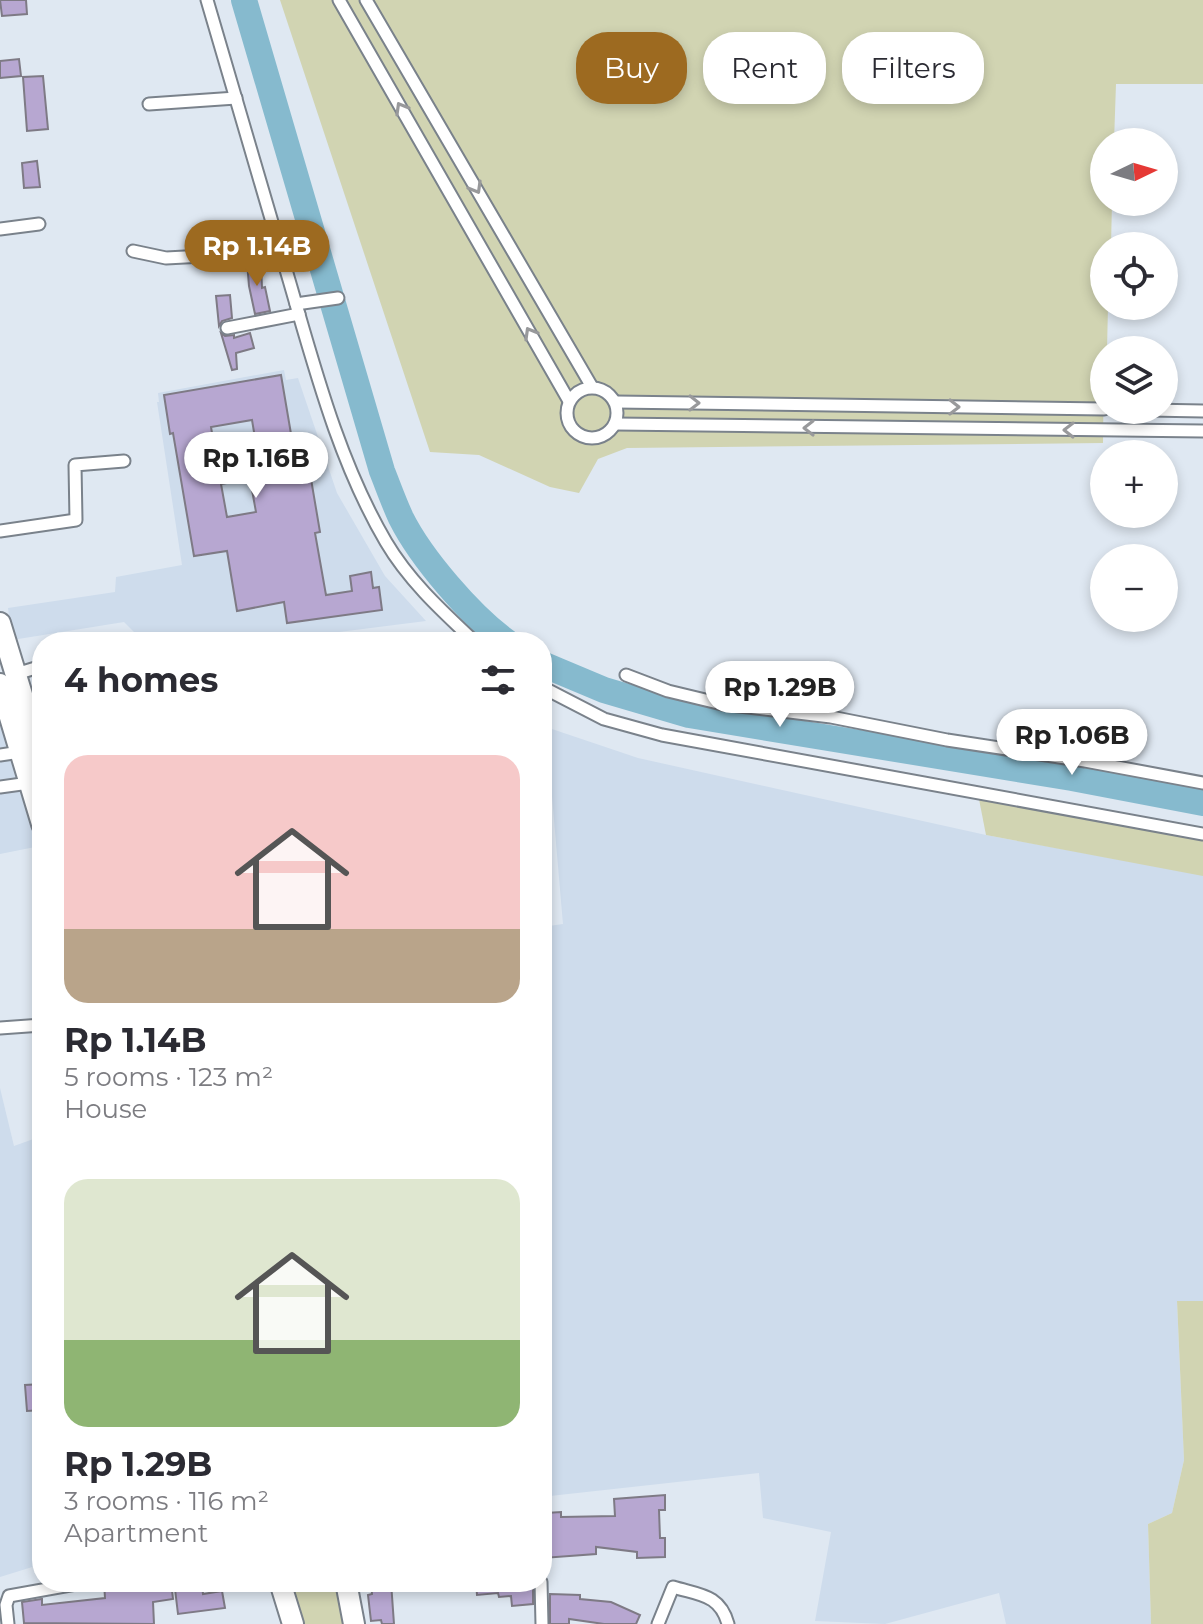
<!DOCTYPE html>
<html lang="en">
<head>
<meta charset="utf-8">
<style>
	body { margin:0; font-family:Montserrat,sans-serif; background:#f2f2f3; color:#2b2b33; height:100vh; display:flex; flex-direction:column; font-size:30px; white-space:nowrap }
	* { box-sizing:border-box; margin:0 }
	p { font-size:26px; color:#7c7c81 }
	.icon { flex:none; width:44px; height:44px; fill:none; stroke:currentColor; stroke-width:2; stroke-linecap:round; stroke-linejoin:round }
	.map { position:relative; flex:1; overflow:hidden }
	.drawer { position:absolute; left:32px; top:632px; width:520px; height:960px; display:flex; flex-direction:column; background:#fff; border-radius:32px; box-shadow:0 4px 12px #0003 }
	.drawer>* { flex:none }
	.hud { position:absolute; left:576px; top:32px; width:506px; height:72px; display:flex; gap:16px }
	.needle { width:52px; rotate:85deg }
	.fabs { position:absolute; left:1090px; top:128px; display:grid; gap:16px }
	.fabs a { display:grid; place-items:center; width:88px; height:88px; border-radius:50%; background:#fff; box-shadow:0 4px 12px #0003; font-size:40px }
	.price { position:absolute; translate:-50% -68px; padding:0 18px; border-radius:28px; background:#fff; color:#222; font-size:26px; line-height:52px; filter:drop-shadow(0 2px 4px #0008) }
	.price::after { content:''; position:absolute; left:50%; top:48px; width:24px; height:18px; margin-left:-12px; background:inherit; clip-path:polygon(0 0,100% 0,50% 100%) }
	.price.active { background:#9d6a20; color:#fff }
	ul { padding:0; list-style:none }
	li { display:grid; align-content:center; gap:16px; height:424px; padding:0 32px }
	li span { display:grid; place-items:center; height:248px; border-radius:24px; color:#555 }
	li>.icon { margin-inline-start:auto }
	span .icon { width:144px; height:144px; fill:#fffc; stroke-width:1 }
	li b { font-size:34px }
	h2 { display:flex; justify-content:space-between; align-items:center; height:96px; padding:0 32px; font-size:34px }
	.chip { padding:0 28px; border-radius:32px; background:#fff; box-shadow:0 4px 12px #0003; font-size:28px; line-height:72px }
	.chip.active { background:#9d6a20; color:#fff }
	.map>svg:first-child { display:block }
</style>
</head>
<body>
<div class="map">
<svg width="1203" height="1624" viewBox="0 0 1203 1624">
	<rect width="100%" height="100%" fill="#dfe8f2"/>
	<g fill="#cedcec">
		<path d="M 284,370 L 286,380 L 298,378 L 337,493 L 385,576 L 426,621 L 260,642 L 144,642 L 124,622 L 12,640 L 8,608 L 115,592 L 116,577 L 182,565 L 157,402 L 159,402 L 158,393 Z"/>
		<path d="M 0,717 L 40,846 L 0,854 Z"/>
		<path d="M 546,727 L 638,758 L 986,835 L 1203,875 L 1203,1301 L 1177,1302 L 1184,1460 L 1172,1513 L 1148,1524 L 1151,1624 L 1006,1624 L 999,1593 L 885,1624 L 815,1621 L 831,1532 L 763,1518 L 759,1473 L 550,1496 L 542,1501 L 542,927 L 563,924 Z"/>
		<path d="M 0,1088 L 14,1146 L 39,1137 L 36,1108 L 42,1107 L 42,1564 L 0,1577 Z"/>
	</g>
	<g fill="#d1d4b2">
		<path d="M 280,0 L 1203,0 L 1203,84 L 1116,84 L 1114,142 L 1104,142 L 1104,202 L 1112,202 L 1111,246 L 1104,246 L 1104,306 L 1108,306 L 1107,350 L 1104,350 L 1103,443 L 627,448 L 598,459 L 579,493 L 550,487 L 479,455 L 430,452 Z"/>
		<path d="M 977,789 L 1203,833 L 1203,876 L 986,835 Z"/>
		<path d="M 1177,1301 L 1203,1301 L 1203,1624 L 1151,1624 L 1148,1524 L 1172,1513 L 1184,1460 Z"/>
		<path d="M 280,1582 L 347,1582 L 354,1624 L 293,1624 Z"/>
	</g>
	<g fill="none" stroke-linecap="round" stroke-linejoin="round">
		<g stroke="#86bace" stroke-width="26">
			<path d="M 244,0 L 382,471 C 388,486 394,503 401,518 C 421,558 470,615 507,642"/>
			<path d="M 542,664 L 604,690 L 689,715 L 1072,778 L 1203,803"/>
		</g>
	</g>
	<g fill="#b7a7d1" stroke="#7e7a85" stroke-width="2" fill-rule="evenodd">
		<path d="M 0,0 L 26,0 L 27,14 L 2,16 Z"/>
		<path d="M 19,59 L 21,76 L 0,78 L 0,61 Z"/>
		<path d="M 43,76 L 48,129 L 27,131 L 23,77 Z"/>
		<path d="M 37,161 L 40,187 L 24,188 L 22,163 Z"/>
		<path d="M 238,232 L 239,246 L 212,247 L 211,233 Z"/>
		<path d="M 247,262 L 261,262 L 262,288 L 265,287 L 270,311 L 255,314 L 249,286 Z"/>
		<path d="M 230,295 L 232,318 L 222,321 L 219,326 L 216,296 Z"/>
		<path d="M 221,333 L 225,336 L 234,335 L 234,338 L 250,333 L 254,348 L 236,353 L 237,369 L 232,370 Z"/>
		<path d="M 281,375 L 299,481 L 311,479 L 320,532 L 315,533 L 326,595 L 352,591 L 350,576 L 371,572 L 373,588 L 379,587 L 382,610 L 287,623 L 284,602 L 237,611 L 227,551 L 194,556 L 173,433 L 170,434 L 164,395 ZM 252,420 L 257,450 L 216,457 L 211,427 ZM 250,479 L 256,512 L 227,517 L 221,484 Z"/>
		<path d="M 42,1384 L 42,1410 L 27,1411 L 25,1385 Z"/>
		<path d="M 665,1495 L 665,1510 L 659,1510 L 660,1538 L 665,1538 L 665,1557 L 637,1558 L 637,1552 L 596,1547 L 596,1554 L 543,1558 L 543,1537 L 546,1537 L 546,1513 L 561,1512 L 561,1517 L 615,1516 L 614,1499 Z"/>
		<path d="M 104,1582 L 171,1582 L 173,1599 L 153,1602 L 154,1624 L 24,1623 L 22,1602 L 42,1599 L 42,1605 L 105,1598 Z"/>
		<path d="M 371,1582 L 391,1582 L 394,1624 L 382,1624 L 381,1620 L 371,1621 L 368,1595 L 372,1594 Z"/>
		<path d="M 476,1582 L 533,1582 L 533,1604 L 512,1606 L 511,1596 L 499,1597 L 498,1593 L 477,1595 Z"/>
		<path d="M 202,1586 L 203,1594 L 222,1591 L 225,1608 L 178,1614 L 175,1589 Z"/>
		<path d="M 550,1594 L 580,1595 L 580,1599 L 611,1602 L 640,1615 L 636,1624 L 604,1624 L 569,1619 L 569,1624 L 550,1624 Z"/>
	</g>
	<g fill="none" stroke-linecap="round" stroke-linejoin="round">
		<defs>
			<g id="street">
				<path d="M 207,0 C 234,93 262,187 289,280 C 315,369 339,462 386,542 C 409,581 442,611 475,642"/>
				<path d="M 339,0 L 569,401"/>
				<path d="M 366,0 L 592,387"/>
				<path d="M 149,104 L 236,98"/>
				<path d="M 0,229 L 39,224"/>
				<path d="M 133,251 L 166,258 L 281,252"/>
				<path d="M 296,304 L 338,298"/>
				<path d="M 227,328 L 299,314"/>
				<circle cx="592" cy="413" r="25"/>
				<path d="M 616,402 L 1104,409"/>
				<path d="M 1149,410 L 1203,411"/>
				<path d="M 616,424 L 1203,431"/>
				<path d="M 0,531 L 76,520 L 75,465 L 124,461"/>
				<path d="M 16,674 L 42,666"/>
				<path d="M 626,675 L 668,691 L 722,704 L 831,717 L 947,740 L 1085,761 L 1203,783"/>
				<path d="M 542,687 L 604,719 L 662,735 L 1203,834"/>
				<path d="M 0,755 L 20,752"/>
				<path d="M 0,787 L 29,783"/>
				<path d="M 0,1028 L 42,1025"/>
				<path d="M 541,1582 L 542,1624"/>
				<path d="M 8,1624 L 6,1605 L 9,1596 L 87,1582"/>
				<path d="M 658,1624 L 673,1587 C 699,1595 720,1594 728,1624"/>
			</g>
			<g id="highway">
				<path d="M 0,623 L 42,760"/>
				<path d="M 0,684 L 42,824"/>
				<path d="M 280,1582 L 293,1624"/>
				<path d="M 346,1582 L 354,1624"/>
			</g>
		</defs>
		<use href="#street" stroke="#7a828b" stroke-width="15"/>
		<use href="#highway" stroke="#7a828b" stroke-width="24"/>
		<use href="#street" stroke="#fff" stroke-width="11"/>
		<use href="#highway" stroke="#fff" stroke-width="20"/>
	</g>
	<defs><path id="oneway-chevron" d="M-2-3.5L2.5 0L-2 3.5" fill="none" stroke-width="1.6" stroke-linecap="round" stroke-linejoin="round" transform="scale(2)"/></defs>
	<g stroke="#98999b">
		<use href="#oneway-chevron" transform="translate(401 108) rotate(-120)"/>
		<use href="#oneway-chevron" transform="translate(476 188) rotate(60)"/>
		<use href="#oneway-chevron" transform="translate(530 333) rotate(-120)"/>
		<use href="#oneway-chevron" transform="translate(694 403) rotate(1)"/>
		<use href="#oneway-chevron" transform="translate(954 407) rotate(1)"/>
		<use href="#oneway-chevron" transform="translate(809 428) rotate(-180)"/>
		<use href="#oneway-chevron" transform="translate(1069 430) rotate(-179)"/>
	</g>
</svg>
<div class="fabs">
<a><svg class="needle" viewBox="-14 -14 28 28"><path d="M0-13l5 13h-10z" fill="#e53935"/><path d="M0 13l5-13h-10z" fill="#7c7c81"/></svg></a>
<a><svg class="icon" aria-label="locate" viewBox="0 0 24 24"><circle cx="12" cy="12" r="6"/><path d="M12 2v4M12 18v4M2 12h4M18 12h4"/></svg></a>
<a><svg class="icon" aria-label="layers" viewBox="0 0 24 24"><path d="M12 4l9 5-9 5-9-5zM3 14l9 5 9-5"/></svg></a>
<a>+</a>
<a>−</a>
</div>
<b class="price active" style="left:257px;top:288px">Rp 1.14B</b>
<b class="price" style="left:256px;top:500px">Rp 1.16B</b>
<b class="price" style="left:780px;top:729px">Rp 1.29B</b>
<b class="price" style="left:1072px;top:777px">Rp 1.06B</b>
<div class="hud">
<a class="chip active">Buy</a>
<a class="chip">Rent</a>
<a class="chip">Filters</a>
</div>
<section class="drawer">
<h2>4 homes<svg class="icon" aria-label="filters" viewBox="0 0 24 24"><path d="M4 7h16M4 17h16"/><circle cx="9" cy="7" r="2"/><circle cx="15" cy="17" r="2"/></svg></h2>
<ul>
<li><span style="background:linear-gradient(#f6c9c9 70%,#b9a48a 0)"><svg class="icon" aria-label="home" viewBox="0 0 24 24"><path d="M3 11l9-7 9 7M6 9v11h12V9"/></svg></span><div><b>Rp 1.14B</b><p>5 rooms · 123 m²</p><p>House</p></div></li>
<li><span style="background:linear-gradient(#dfe7d0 65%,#8fb573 0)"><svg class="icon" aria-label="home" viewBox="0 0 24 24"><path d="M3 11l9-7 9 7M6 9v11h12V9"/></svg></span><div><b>Rp 1.29B</b><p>3 rooms · 116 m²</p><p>Apartment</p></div></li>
</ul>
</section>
</div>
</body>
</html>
